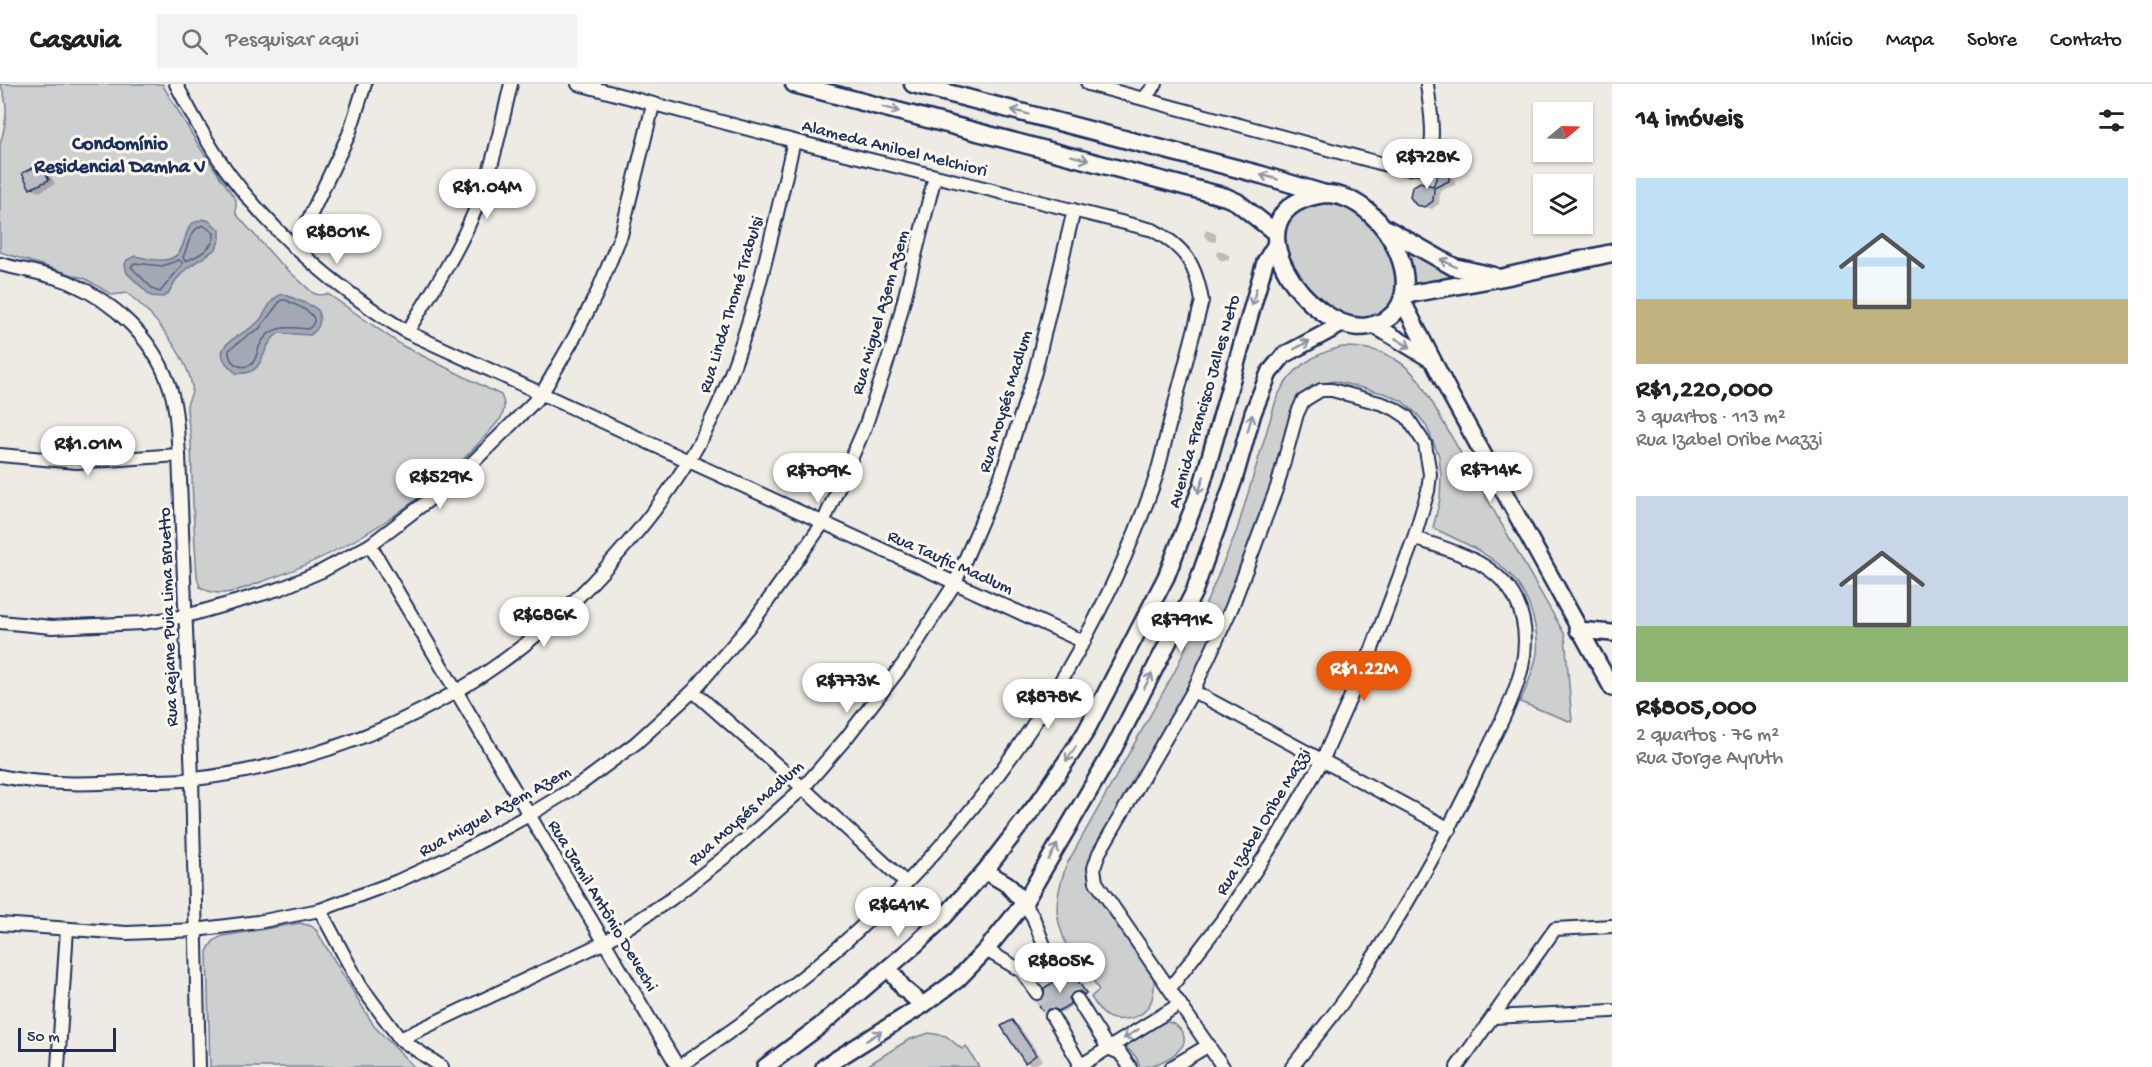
<!DOCTYPE html>
<html lang="pt">
<head>
<meta charset="utf-8">
<style>
	body { margin:0; font-family:"Gochi Hand",sans-serif; background:#f2f2f2; color:#222; height:100vh; display:flex; flex-direction:column; font-size:22px; white-space:nowrap }
	* { box-sizing:border-box; margin:0 }
	p { font-size:20px; color:#767676 }
	.icon { flex:none; width:33px; height:33px; fill:none; stroke:currentColor; stroke-width:2; stroke-linecap:round; stroke-linejoin:round }
	.map { position:relative; flex:1; overflow:hidden }
	.panel { display:flex; flex-direction:column; background:#fff; width:540px }
	.panel>* { flex:none }
	.needle { width:39px; rotate:71deg }
	.fabs { position:absolute; left:1533px; top:18px; display:grid; gap:12px }
	.fabs a { display:grid; place-items:center; width:60px; height:60px; border-radius:0px; background:#fff; box-shadow:0 2px 4px #0004; font-size:30px }
	.scale { position:absolute; left:18px; bottom:15px; width:98px; box-sizing:border-box; padding-left:6px; border:3px solid #1b2f5e; border-top:0; font-size:16px; line-height:21px; white-space:nowrap; color:#1b2f5e; -webkit-text-stroke:4px #fbf7ec; paint-order:stroke }
	.price { position:absolute; translate:-50% -51px; padding:0 14px; border-radius:21px; background:#fff; color:#222; font-size:20px; line-height:39px; filter:drop-shadow(0 2px 3px #0008) }
	.price::after { content:''; position:absolute; left:50%; top:36px; width:18px; height:14px; margin-left:-9px; background:inherit; clip-path:polygon(0 0,100% 0,50% 100%) }
	.price.active { background:#ea580c; color:#fff }
	ul { padding:0; list-style:none }
	li { display:grid; align-content:center; gap:12px; height:318px; padding:0 24px }
	li span { display:grid; place-items:center; height:186px; border-radius:0px; color:#555 }
	li>.icon { margin-inline-start:auto }
	span .icon { width:108px; height:108px; fill:#fffc; stroke-width:1 }
	li b { font-size:26px }
	h2 { display:flex; justify-content:space-between; align-items:center; height:72px; padding:0 24px; font-size:26px }
	header { display:flex; align-items:center; gap:36px; box-sizing:border-box; height:84px; padding:0 30px; background:#fff; border-bottom:2px solid #e0e0e0 }
	header strong { font-size:28px }
	nav { display:flex; gap:33px; margin-inline-start:auto; font-size:21px }
	.search { width:420px; height:54px; background:#f2f2f2; display:flex; align-items:center; gap:15px; box-sizing:border-box; padding:0 21px; border-radius:0px; color:#767676; font-size:22px }
	main { display:flex; flex:1; min-height:0 }
	.map>svg:first-child { display:block }
</style>
</head>
<body>
<header>
<strong>Casavia</strong>
<div class="search"><svg class="icon" aria-label="search" viewBox="0 0 24 24"><circle cx="10" cy="10" r="6"/><path d="M15 15l6 6"/></svg>Pesquisar aqui</div>
<nav><a>Início</a><a>Mapa</a><a>Sobre</a><a>Contato</a></nav>
</header>
<main>
<div class="map">
<svg width="1612" height="983" viewBox="0 0 1612 983">
	<rect width="100%" height="100%" fill="#eeebe4"/>
	<filter id="ink" filterUnits="userSpaceOnUse"><feTurbulence type="fractalNoise" baseFrequency=".0167" numOctaves="2"/><feDisplacementMap in="SourceGraphic" scale="12" xChannelSelector="R" yChannelSelector="G"/><feConvolveMatrix kernelMatrix="1 2 1 2 8 2 1 2 1" color-interpolation-filters="sRGB"/></filter>
	<g filter="url(#ink)">
		<g fill="#cecfcf" stroke="#747f96" stroke-width="1.5">
			<path d="M 0,0 L 162,0 L 199,62 L 236,116 L 236,130 L 277,176 L 313,209 L 319,211 L 328,210 L 403,262 L 501,311 C 505,319 505,325 501,334 C 440,409 353,467 261,498 C 241,505 220,516 200,503 L 197,493 C 194,448 192,404 191,359 C 191,347 187,335 187,323 C 187,315 194,311 192,302 C 186,270 152,228 127,209 L 112,211 L 86,195 L 0,168 L 0,60 C 6,40 10,20 0,0 Z"/>
			<path d="M 1334,114 L 1376,140 L 1400,190 L 1394,223 L 1360,239 L 1316,217 L 1285,172 L 1283,136 L 1288,129 Z"/>
			<path d="M 1398,160 L 1490,193 L 1407,208 Z"/>
			<path d="M 1342,263 C 1374,262 1398,271 1419,296 L 1565,551 L 1572,638 L 1520,618 C 1526,604 1533,589 1536,574 C 1539,564 1537,552 1535,542 C 1524,484 1482,467 1433,444 L 1440,415 L 1441,392 L 1439,372 L 1426,341 L 1417,330 L 1402,317 L 1387,310 L 1334,297 L 1311,302 L 1298,316 L 1272,401 L 1227,521 L 1188,604 L 1090,784 L 1153,891 C 1157,913 1149,934 1124,935 C 1118,936 1110,935 1106,932 C 1099,927 1095,919 1091,913 L 1099,906 L 1085,883 L 1075,888 L 1069,878 L 1073,876 C 1055,835 1051,823 1067,780 L 1175,587 L 1208,515 L 1237,446 L 1277,313 C 1291,285 1312,270 1342,263 Z"/>
			<path d="M 300,839 L 311,842 L 316,846 L 374,942 L 414,983 L 210,983 L 207,868 C 210,860 215,854 223,852 Z"/>
			<path d="M 1167,938 C 1180,940 1191,955 1179,966 C 1169,976 1153,983 1140,983 L 1136,973 L 1125,962 L 1162,939 Z"/>
			<path d="M 929,949 L 946,952 L 962,965 L 966,962 L 979,983 L 865,983 L 908,956 Z"/>
		</g>
		<g fill="#a3a8b4" stroke="#6d7892" stroke-width="1.5">
			<path d="M 203,135 L 209,137 L 220,146 L 220,154 L 216,165 L 187,184 L 176,196 L 168,210 L 163,213 L 151,212 L 127,189 L 125,180 L 127,176 L 135,172 C 149,175 171,182 180,167 C 185,159 185,149 191,140 Z"/>
			<path d="M 283,210 L 312,222 L 318,226 C 322,237 320,245 310,251 L 279,249 C 258,263 268,292 236,289 C 201,261 242,254 258,238 C 267,229 269,214 283,210 Z"/>
		</g>
		<g fill="#0003">
			<path d="M 41,82 L 48,86 L 55,100 L 39,108 L 31,104 Z"/>
			<path d="M 1443,89 L 1455,96 L 1455,101 L 1440,107 L 1439,120 L 1432,125 L 1417,120 L 1434,103 Z"/>
			<path d="M 1206,146 L 1216,150 L 1216,158 L 1210,157 L 1204,152 Z"/>
			<path d="M 1218,166 L 1229,171 L 1229,176 L 1223,177 L 1219,175 L 1216,171 Z"/>
			<path d="M 1071,888 L 1089,911 L 1082,908 L 1075,910 L 1071,917 L 1073,921 L 1063,928 L 1055,925 L 1048,930 L 1045,928 L 1039,918 L 1068,900 Z"/>
			<path d="M 1012,937 L 1019,942 L 1043,976 L 1033,982 L 1026,978 Z"/>
		</g>
		<g fill="none" stroke-linecap="round" stroke-linejoin="round">
			<g stroke="#515f80" stroke-width="1.5">
				<path d="M 203,141 L 214,149 C 215,164 197,173 185,177 L 183,173 C 189,161 189,146 203,141 Z"/>
				<path d="M 179,176 L 182,178 L 182,181 L 160,208 L 154,206 L 131,183 L 135,179 L 162,182 Z"/>
				<path d="M 281,216 L 286,216 C 296,222 327,231 308,245 C 287,243 269,240 259,263 C 257,269 256,275 252,280 C 241,287 228,279 229,266 L 248,251 L 259,245 Z"/>
			</g>
		</g>
		<g fill="#b9bcc3" stroke="#1b2f5e" stroke-width="1.5">
			<path d="M 41,80 L 49,96 L 30,105 L 22,89 Z"/>
			<path d="M 1443,87 L 1449,91 L 1449,97 L 1434,104 L 1433,117 L 1425,123 L 1416,121 L 1410,113 L 1412,103 L 1420,98 L 1433,102 L 1438,90 Z"/>
			<path d="M 1071,886 L 1086,909 L 1084,911 L 1080,907 L 1073,908 L 1069,912 L 1070,920 L 1059,927 L 1051,924 L 1044,929 L 1036,917 L 1044,913 L 1044,904 L 1055,897 L 1062,900 L 1067,899 L 1070,892 L 1069,888 Z"/>
			<path d="M 1012,936 L 1036,971 L 1025,979 L 1001,942 Z"/>
		</g>
		<g fill="none" stroke-linecap="round" stroke-linejoin="round">
			<g stroke="#c4c5c9" stroke-width="12" stroke-dasharray="12 6" stroke-linecap="butt">
				<path d="M 1062,892 L 1077,915"/>
				<path d="M 1037,909 L 1052,932"/>
			</g>
			<defs>
				<g id="minor">
					<path d="M 176,0 C 192,31 209,63 230,91 C 278,155 339,206 407,248 L 1084,558"/>
					<path d="M 578,0 L 794,57 L 1153,146 C 1186,164 1196,181 1202,217 C 1191,259 1180,301 1169,342 C 1163,364 1159,387 1151,407 C 1091,574 988,727 857,847 C 802,897 740,942 678,983"/>
					<path d="M 1088,0 L 1394,83 C 1403,84 1413,86 1421,81 C 1440,67 1429,20 1427,0"/>
					<path d="M 1144,14 L 1156,0"/>
					<path d="M 295,164 L 349,50 L 365,0"/>
					<path d="M 0,180 C 22,186 50,190 71,199 C 114,218 152,254 168,298 C 177,321 177,347 179,371 L 192,695 L 199,983"/>
					<path d="M 407,248 C 432,208 458,168 476,124 C 493,85 501,41 511,0"/>
					<path d="M 0,371 L 77,378 L 179,371"/>
					<path d="M 370,461 L 678,983"/>
					<path d="M 0,538 L 52,543 L 142,539 L 186,532 L 242,516 L 282,504 L 322,487 L 370,461 L 455,396 L 541,311 L 575,252 L 597,209 L 621,151 L 653,21"/>
					<path d="M 693,607 L 803,704 L 906,799"/>
					<path d="M 1193,607 L 1450,745"/>
					<path d="M 0,692 C 47,702 95,700 143,697 C 160,697 177,697 194,695 C 322,680 450,627 547,542 C 573,520 597,494 620,468 C 657,426 692,378 716,326 C 753,244 773,145 794,57"/>
					<path d="M 1024,819 L 1033,833 L 1047,869 L 1062,892"/>
					<path d="M 320,826 L 360,901 L 400,955 L 442,983"/>
					<path d="M 0,840 L 127,849 L 195,846 L 258,838 L 320,826 L 398,797 L 461,768 L 529,731 L 582,699 L 636,659 L 693,607 L 752,539 L 823,439 L 865,343 L 892,264 L 935,92"/>
					<path d="M 986,866 L 1022,887 L 1037,909"/>
					<path d="M 1022,887 L 1047,869"/>
					<path d="M 1170,904 L 1224,834 L 1278,752 L 1322,677 L 1372,565 L 1414,454 L 1428,407 L 1430,390 L 1425,360 L 1407,333 L 1395,325 L 1383,320 L 1332,306 L 1321,306 L 1303,317 L 1297,330 L 1277,403 L 1232,523 L 1193,607 L 1099,769 L 1094,784 L 1096,798 L 1223,983"/>
					<path d="M 1077,915 L 1108,964 L 1120,969 L 1130,983"/>
					<path d="M 1052,932 L 1082,983"/>
					<path d="M 1493,933 L 1612,927"/>
					<path d="M 400,955 L 605,858 L 671,815 L 730,769 L 803,704 L 847,653 L 904,579 L 955,499 L 1001,392 L 1035,288 L 1074,126"/>
					<path d="M 58,983 L 67,845"/>
					<path d="M 1078,983 L 1180,920"/>
					<path d="M 1172,983 L 1209,961"/>
					<path d="M 1292,983 C 1311,958 1332,934 1350,908 C 1401,834 1443,759 1481,679 C 1496,648 1514,616 1522,583 C 1527,560 1526,537 1516,516 C 1496,477 1452,467 1414,454"/>
					<path d="M 1457,983 L 1555,845 L 1612,842"/>
				</g>
				<g id="tertiary">
					<path d="M 1402,216 L 1450,310 L 1612,604"/>
					<path d="M 1374,241 L 1432,276"/>
					<path d="M 1578,546 L 1612,549"/>
					<path d="M 985,787 L 1007,800 L 1024,819"/>
					<path d="M 889,884 L 904,905 L 923,921"/>
					<path d="M 765,983 L 820,942 L 915,861 L 945,832 L 985,787 L 1043,712 L 1085,649 L 1166,493 L 1202,401 L 1265,178 L 1276,160"/>
					<path d="M 824,983 L 923,921 L 957,896 L 986,866 L 1024,819 L 1112,668 L 1194,508 L 1234,396 L 1253,329 L 1269,289 L 1284,271 L 1342,240"/>
				</g>
				<g id="secondary">
					<path d="M 794,0 L 1226,113 L 1237,118 L 1276,149"/>
					<path d="M 913,0 L 1262,91 L 1325,110"/>
					<path d="M 1325,110 C 1389,110 1443,227 1369,242 C 1312,254 1218,124 1325,110 Z"/>
					<path d="M 1387,145 L 1454,183 L 1494,192"/>
					<path d="M 1404,211 L 1504,193 L 1612,169"/>
				</g>
			</defs>
			<use href="#minor" stroke="#1b2f5e" stroke-width="16"/>
			<use href="#tertiary" stroke="#1b2f5e" stroke-width="20"/>
			<use href="#secondary" stroke="#1b2f5e" stroke-width="21"/>
			<use href="#minor" stroke="#fbf7ec" stroke-width="12"/>
			<use href="#tertiary" stroke="#fbf7ec" stroke-width="15"/>
			<use href="#secondary" stroke="#fbf7ec" stroke-width="16"/>
		</g>
		<defs><path id="oneway-shaft" d="M-6 0H5M1.5-3L5.5 0L1.5 3" fill="none" stroke-width="1.6" stroke-linecap="round" stroke-linejoin="round" transform="scale(1.5)"/></defs>
		<g stroke="#8b93a5">
			<use href="#oneway-shaft" transform="translate(891 25) rotate(14)"/>
			<use href="#oneway-shaft" transform="translate(1020 28) rotate(-165)"/>
			<use href="#oneway-shaft" transform="translate(1080 74) rotate(15)"/>
			<use href="#oneway-shaft" transform="translate(1269 93) rotate(-164)"/>
			<use href="#oneway-shaft" transform="translate(1448 179) rotate(-153)"/>
			<use href="#oneway-shaft" transform="translate(1254 213) rotate(106)"/>
			<use href="#oneway-shaft" transform="translate(1403 259) rotate(31)"/>
			<use href="#oneway-shaft" transform="translate(1302 261) rotate(-29)"/>
			<use href="#oneway-shaft" transform="translate(1250 339) rotate(-74)"/>
			<use href="#oneway-shaft" transform="translate(1201 401) rotate(108)"/>
			<use href="#oneway-shaft" transform="translate(1148 597) rotate(-63)"/>
			<use href="#oneway-shaft" transform="translate(1071 670) rotate(124)"/>
			<use href="#oneway-shaft" transform="translate(1053 768) rotate(-60)"/>
			<use href="#oneway-shaft" transform="translate(1131 950) rotate(148)"/>
			<use href="#oneway-shaft" transform="translate(874 952) rotate(-32)"/>
		</g>
	</g>
	<g text-anchor="middle" stroke-width="6" stroke-linejoin="round" paint-order="stroke">
		<g font-size="18" fill="#1b2f5e" stroke="#fbf7ec">
			<text transform="translate(895 63) rotate(14)" y="6">Alameda Aniloel Melchiori</text>
			<text transform="translate(730 220) rotate(-73)" y="6">Rua Linda Thomé Trabulsi</text>
			<text transform="translate(879 228) rotate(-74)" y="6">Rua Miguel Azem Azem</text>
			<text transform="translate(1004 317) rotate(-73)" y="6">Rua Moysés Madlum</text>
			<text transform="translate(1203 317) rotate(-74)" y="6">Avenida Francisco Jalles Neto</text>
			<text transform="translate(951 477) rotate(24)" y="6">Rua Taufic Madlum</text>
			<text transform="translate(167 533) rotate(-92)" y="6">Rua Rejane Puia Lima Bruetto</text>
			<text transform="translate(494 726) rotate(-29)" y="6">Rua Miguel Azem Azem</text>
			<text transform="translate(745 728) rotate(-42)" y="6">Rua Moysés Madlum</text>
			<text transform="translate(1262 737) rotate(-59)" y="6">Rua Izabel Oribe Mazzi</text>
			<text transform="translate(604 821) rotate(59)" y="6">Rua Jamil Antônio Devechi</text>
		</g>
		<g font-size="20" font-weight="bold" fill="#1b2f5e" stroke="#fbf7ec">
			<text x="120" y="65">Condomínio<tspan x="120" dy="23">Residencial Damha V</tspan></text>
		</g>
	</g>
</svg>
<div class="fabs">
<a><svg class="needle" viewBox="-14 -14 28 28"><path d="M0-13l5 13h-10z" fill="#e53935"/><path d="M0 13l5-13h-10z" fill="#767676"/></svg></a>
<a><svg class="icon" aria-label="layers" viewBox="0 0 24 24"><path d="M12 4l9 5-9 5-9-5zM3 14l9 5 9-5"/></svg></a>
</div>
<div class="scale">50 m</div>
<b class="price" style="left:1427px;top:106px">R$728K</b>
<b class="price" style="left:487px;top:136px">R$1.04M</b>
<b class="price" style="left:337px;top:181px">R$801K</b>
<b class="price" style="left:88px;top:393px">R$1.01M</b>
<b class="price" style="left:1490px;top:419px">R$714K</b>
<b class="price" style="left:818px;top:420px">R$709K</b>
<b class="price" style="left:440px;top:426px">R$529K</b>
<b class="price" style="left:544px;top:564px">R$686K</b>
<b class="price" style="left:1181px;top:569px">R$791K</b>
<b class="price active" style="left:1364px;top:618px">R$1.22M</b>
<b class="price" style="left:847px;top:630px">R$773K</b>
<b class="price" style="left:1048px;top:646px">R$878K</b>
<b class="price" style="left:898px;top:854px">R$641K</b>
<b class="price" style="left:1060px;top:910px">R$805K</b>
</div>
<section class="panel">
<h2>14 imóveis<svg class="icon" aria-label="filters" viewBox="0 0 24 24"><path d="M4 7h16M4 17h16"/><circle cx="9" cy="7" r="2"/><circle cx="15" cy="17" r="2"/></svg></h2>
<ul>
<li><span style="background:linear-gradient(#bfe0f5 65%,#c2b280 0)"><svg class="icon" aria-label="home" viewBox="0 0 24 24"><path d="M3 11l9-7 9 7M6 9v11h12V9"/></svg></span><div><b>R$1,220,000</b><p>3 quartos · 113 m²</p><p>Rua Izabel Oribe Mazzi</p></div></li>
<li><span style="background:linear-gradient(#c9d6e8 70%,#8fb573 0)"><svg class="icon" aria-label="home" viewBox="0 0 24 24"><path d="M3 11l9-7 9 7M6 9v11h12V9"/></svg></span><div><b>R$805,000</b><p>2 quartos · 76 m²</p><p>Rua Jorge Ayruth</p></div></li>
</ul>
</section>
</main>
</body>
</html>
